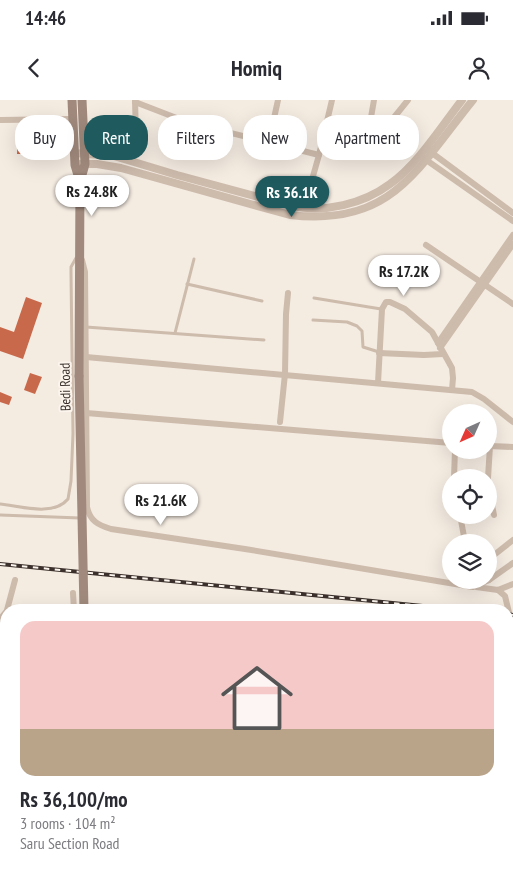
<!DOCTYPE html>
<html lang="en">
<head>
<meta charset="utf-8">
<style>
	body { margin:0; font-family:"PT Sans Narrow",sans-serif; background:#f2f2f3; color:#2b2b33; height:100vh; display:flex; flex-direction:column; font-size:19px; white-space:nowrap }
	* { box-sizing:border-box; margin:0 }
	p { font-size:16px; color:#7c7c81 }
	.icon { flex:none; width:28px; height:28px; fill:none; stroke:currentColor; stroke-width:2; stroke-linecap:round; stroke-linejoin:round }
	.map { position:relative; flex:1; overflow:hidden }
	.sheet { position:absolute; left:0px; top:504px; width:514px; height:276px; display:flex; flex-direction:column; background:#fff; border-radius:20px 20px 0 0; box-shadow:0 5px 20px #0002 }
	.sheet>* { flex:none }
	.hud { position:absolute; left:15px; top:15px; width:484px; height:45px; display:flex; gap:10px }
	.needle { width:32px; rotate:225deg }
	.fabs { position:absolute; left:442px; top:304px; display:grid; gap:10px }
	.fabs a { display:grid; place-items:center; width:55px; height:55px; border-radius:50%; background:#fff; box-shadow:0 5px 20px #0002; font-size:25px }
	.price { position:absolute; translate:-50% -42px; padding:0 11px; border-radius:18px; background:#fff; color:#222; font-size:16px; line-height:32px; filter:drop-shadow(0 1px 2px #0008) }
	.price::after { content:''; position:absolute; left:50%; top:30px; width:15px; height:11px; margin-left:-8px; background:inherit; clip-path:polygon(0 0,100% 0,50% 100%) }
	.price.on { background:#1f5a5e; color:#fff }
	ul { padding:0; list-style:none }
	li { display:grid; align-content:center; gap:10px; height:265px; padding:0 20px }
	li+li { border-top:1px solid #e1e1e2 }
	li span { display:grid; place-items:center; height:155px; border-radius:15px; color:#555 }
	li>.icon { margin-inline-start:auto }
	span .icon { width:90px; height:90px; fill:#fffc; stroke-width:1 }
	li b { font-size:21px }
	.chip { padding:0 18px; border-radius:20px; background:#fff; box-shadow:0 5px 20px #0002; font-size:18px; line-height:45px }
	.chip.on { background:#1f5a5e; color:#fff }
	.status { display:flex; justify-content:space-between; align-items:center; height:35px; padding:0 25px; background:#fff; direction:ltr }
	.status svg { height:14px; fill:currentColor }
	header { display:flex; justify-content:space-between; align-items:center; height:65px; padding:0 20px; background:#fff; font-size:22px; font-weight:800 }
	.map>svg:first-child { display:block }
</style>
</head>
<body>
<div class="status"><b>14:46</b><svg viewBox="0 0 49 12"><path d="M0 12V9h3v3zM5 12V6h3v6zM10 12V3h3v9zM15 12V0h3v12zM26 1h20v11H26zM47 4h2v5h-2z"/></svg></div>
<header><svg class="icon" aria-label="back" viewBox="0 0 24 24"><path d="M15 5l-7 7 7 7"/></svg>Homiq<svg class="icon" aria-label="person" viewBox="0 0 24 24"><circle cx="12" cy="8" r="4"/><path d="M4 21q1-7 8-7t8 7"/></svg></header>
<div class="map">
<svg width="513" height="779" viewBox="0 0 513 779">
	<rect width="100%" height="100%" fill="#f4ebe1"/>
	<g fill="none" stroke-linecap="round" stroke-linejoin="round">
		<path stroke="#7fb0b2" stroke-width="2" d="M 0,679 L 6,680"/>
	</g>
	<g fill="#c8694b">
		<path d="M 45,31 L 57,35 L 53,54 L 17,54 L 18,32 Z"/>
		<path d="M 26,197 L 42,203 L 23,259 L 0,251 L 0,227 L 14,232 Z"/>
		<path d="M 30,273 L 42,277 L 35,294 L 24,290 Z"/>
		<path d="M 0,292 L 12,297 L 9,305 L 0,302 Z"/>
	</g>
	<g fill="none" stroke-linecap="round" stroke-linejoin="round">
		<g stroke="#cdbbac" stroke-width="3">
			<path d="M 187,184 L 262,201"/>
			<path d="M 314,198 L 381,209"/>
			<path d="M 313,220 L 347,222 L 357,226 L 362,231 L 363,247 L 379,252"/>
			<path d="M 86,227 L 264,240"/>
			<path d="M 175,233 L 194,159"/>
			<path d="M 0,404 C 20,406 53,417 68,399 L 71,381 L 73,334 L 71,172 L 71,167 L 76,158"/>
			<path d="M 0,415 L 80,418"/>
		</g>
		<g stroke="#cdbbac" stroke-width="6">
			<path d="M 135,2 L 187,22 L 319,55"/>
			<path d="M 0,20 L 72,19"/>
			<path d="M 325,27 L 371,41"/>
			<path d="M 269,41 L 278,0"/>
			<path d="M 371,41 L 383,31 L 408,0"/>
			<path d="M 371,41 L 369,29 L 374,0"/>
			<path d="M 428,50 L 513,113"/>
			<path d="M 422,57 L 513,121"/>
			<path d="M 133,62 L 136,36 L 135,0"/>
			<path d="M 304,108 L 319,55 L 332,0"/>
			<path d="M 426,145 L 513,204"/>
			<path d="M 82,160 L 85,172 L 87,407 C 90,421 98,425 111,429 L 245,449 L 473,487 L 489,480"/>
			<path d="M 438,243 L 513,135"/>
			<path d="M 440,248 L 513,144"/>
			<path d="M 379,253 L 424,255 L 443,254"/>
			<path d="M 86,257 L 472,292 L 484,299 L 513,322"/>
			<path d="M 378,283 L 382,209 L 386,202 L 390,202 L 405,209 L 432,232 L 452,268 L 453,278 L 452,290"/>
			<path d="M 86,313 L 451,343"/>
			<path d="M 280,322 L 285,274 L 286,214 L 288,193"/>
			<path d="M 489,346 L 513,347"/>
			<path d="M 454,378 L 455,350"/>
			<path d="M 488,378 L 490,346"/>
			<path d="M 489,391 L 494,415"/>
			<path d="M 460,415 L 465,442"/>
			<path d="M 489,459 L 513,440"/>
			<path d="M 489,480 L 513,463"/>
			<path d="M 476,487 L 498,490 L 513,484"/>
			<path d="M 498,490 L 505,496 L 513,529"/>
			<path d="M 73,493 L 74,510"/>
			<path d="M 7,510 L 15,480"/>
			<path d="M 0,519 L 6,512"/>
			<path d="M 508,593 L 513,594"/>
			<path d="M 508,682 L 513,682"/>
			<path d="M 508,733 L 513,733"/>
			<path d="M 229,774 L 230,779"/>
			<path d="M 294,774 L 294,779"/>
			<path d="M 358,779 L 359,774"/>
			<path d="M 450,779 L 450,774"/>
		</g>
		<g stroke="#cdbbac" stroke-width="8">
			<path d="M 74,53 L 114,56 L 177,75 L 292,106 C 325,113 363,104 390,84 C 418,64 441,27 462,0"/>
			<path d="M 80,64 L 97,64 L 121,68 L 290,115 C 392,127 417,69 473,0"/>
		</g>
		<g stroke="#a18a7d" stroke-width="9">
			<path d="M 72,0 L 75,65 L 80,82"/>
			<path d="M 79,276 L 80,82 L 85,64 L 82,0"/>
			<path d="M 85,779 L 86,774"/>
		</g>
		<defs>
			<g id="rail">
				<path d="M 0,464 L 463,510"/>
				<path d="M 508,514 L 513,515"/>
			</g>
		</defs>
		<use href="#rail" stroke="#3b302b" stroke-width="4"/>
		<use href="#rail" stroke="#fbf5ee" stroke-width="2" stroke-dasharray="5.5" stroke-linecap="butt"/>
		<path stroke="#a18a7d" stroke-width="9" d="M 79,276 L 84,510"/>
	</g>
	<g text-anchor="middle" stroke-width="4" stroke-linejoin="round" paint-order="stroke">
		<g font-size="14" fill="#3b302b" stroke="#fbf5ee">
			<text transform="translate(65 287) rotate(-91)" y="5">Bedi Road</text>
		</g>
	</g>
</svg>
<div class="fabs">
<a><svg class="needle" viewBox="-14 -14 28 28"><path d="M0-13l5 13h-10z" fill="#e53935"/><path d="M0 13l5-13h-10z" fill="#7c7c81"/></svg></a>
<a><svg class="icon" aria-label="locate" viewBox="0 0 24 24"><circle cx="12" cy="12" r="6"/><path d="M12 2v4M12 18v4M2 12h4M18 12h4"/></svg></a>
<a><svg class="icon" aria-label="layers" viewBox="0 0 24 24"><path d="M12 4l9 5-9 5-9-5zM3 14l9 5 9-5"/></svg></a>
</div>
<b class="price" style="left:92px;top:117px">Rs 24.8K</b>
<b class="price on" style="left:292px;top:118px">Rs 36.1K</b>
<b class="price" style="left:404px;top:197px">Rs 17.2K</b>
<b class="price" style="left:161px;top:426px">Rs 21.6K</b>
<div class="hud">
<a class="chip">Buy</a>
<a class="chip on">Rent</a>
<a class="chip">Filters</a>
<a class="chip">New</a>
<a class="chip">Apartment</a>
</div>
<section class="sheet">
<ul>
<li><span style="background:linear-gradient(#f6c9c9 70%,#b9a48a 0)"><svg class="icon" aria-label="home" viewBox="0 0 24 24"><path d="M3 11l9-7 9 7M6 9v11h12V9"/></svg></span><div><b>Rs 36,100/mo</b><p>3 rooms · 104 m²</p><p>Saru Section Road</p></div></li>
</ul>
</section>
</div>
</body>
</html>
